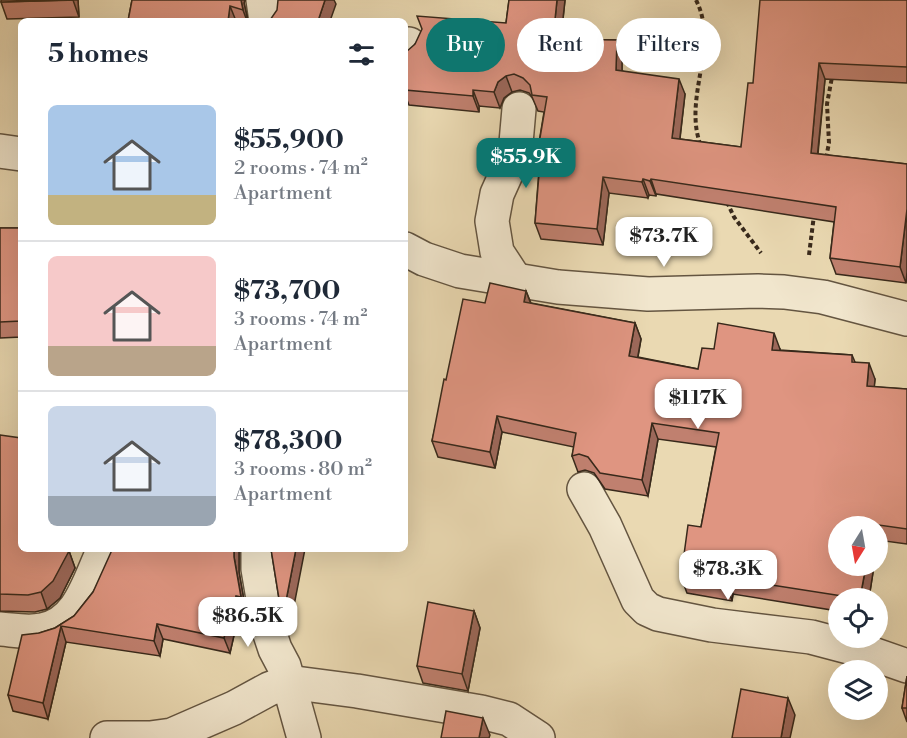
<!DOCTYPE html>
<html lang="en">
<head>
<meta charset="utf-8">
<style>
	body { margin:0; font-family:"Libre Bodoni",serif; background:#f6f6f7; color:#1f2937; height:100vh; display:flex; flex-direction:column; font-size:22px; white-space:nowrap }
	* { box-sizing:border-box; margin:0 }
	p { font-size:20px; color:#747a83 }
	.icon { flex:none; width:33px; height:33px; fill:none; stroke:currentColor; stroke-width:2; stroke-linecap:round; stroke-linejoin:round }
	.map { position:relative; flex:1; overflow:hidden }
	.sheet { position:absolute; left:18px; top:18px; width:390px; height:534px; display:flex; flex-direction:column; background:#fff; border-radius:9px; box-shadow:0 6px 24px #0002 }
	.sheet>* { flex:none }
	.hud { position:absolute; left:426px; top:18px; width:390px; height:54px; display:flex; gap:12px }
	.needle { width:39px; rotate:191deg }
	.fabs { position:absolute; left:828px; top:516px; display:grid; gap:12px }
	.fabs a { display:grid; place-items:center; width:60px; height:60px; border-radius:50%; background:#fff; box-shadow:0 6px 24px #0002; font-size:30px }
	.price { position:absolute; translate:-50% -51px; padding:0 14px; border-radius:12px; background:#fff; color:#222; font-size:20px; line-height:39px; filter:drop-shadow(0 2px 3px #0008) }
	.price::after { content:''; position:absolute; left:50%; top:36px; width:18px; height:14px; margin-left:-9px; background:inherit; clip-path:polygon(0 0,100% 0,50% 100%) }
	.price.on { background:#0f766e; color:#fff }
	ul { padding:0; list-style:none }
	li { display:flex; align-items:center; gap:18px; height:150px; padding:0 30px }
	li+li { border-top:2px solid #e0e1e3 }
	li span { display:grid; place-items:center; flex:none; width:168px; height:120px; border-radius:9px; color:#555 }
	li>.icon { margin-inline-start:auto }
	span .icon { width:72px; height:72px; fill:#fffc; stroke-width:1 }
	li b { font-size:26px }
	h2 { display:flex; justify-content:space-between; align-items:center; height:72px; padding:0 30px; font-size:26px }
	.chip { padding:0 21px; border-radius:27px; background:#fff; box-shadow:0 6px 24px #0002; font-size:21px; line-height:54px }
	.chip.on { background:#0f766e; color:#fff }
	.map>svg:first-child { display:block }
</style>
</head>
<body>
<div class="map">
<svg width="907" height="738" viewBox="0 0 907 738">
	<rect width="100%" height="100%" fill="#ead9b2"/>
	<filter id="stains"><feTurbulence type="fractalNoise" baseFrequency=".00333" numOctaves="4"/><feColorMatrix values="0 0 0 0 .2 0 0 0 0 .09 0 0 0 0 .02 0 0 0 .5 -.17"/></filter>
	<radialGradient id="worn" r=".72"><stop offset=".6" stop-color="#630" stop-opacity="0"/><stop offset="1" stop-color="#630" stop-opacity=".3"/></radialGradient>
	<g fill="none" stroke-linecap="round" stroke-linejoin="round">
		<defs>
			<g id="minor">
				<path d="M 263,0 L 266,21"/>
				<path d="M 405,51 L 409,44"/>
				<path d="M 0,151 L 21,154"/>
				<path d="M 405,249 L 424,259 L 460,271 L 558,287 L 648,294 L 758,291 L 784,292 L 823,297 L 907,319"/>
				<path d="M 514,278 L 497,252 L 492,221 L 497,194 L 515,154 L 519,109"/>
				<path d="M 584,489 L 605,526 L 638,600 L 647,609 L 658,614 L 712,625 L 811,637 L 864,651 L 907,666"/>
				<path d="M 258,549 L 258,569 L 268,628 L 275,649 L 284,666 L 304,738"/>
				<path d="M 0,629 C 14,630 28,633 42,630 C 80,623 89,580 104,549"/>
				<path d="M 107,738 L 150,738 L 172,735 L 234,708 L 269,689 L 288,682 L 357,691 L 481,712 L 509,719 L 538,738"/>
			</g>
		</defs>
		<use href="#minor" stroke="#645541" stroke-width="36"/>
		<g stroke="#38291b" stroke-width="4" stroke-dasharray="4.5 3" stroke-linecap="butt">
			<path d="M 696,0 C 720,47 682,98 701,146"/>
			<path d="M 826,158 L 829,143 L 827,104 L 832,77"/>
			<path d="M 727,202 L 734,217 L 761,253"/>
			<path d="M 809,255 L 814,215"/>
		</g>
		<use href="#minor" stroke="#f1e6cd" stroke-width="33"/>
	</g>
	<g fill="#c0806f" stroke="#38291b" stroke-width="1.5">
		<path d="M 78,0 L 79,17 L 7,19 L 1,2 Z"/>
		<path d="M 132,0 L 245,0 L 244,3 L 248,21 L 128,21 Z"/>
		<path d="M 509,0 L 565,0 L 561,39 L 617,40 L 622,56 L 622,71 L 685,94 L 680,139 L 741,147 L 753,83 L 907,0 L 907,83 L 825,79 L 818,154 L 907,164 L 907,272 L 906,283 L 836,274 L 830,258 L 834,222 L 656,194 L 656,196 L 649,195 L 648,198 L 609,193 L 603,245 L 541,239 L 535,223 L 539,170 L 536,161 L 544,112 L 538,111 L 532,97 L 529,93 L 520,90 L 512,92 L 504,98 L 500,108 L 479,106 L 479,112 L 409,105 L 405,95 L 405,68 L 415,44 L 506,23 Z"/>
		<path d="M 0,228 L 21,228 L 21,337 L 0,338 Z"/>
		<path d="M 526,291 L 531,303 L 635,323 L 641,339 L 638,357 L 698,369 L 714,349 L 780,349 L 780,350 L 852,355 L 855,362 L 875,379 L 874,387 L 907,389 L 907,544 L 878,540 L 878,544 L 878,526 L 838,526 L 874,566 L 869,598 L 838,598 L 838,611 L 733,594 L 732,601 L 687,593 L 681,577 L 701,527 L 716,447 L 658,439 L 648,496 L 605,489 L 594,473 L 585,470 L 578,472 L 572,456 L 574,447 L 502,432 L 495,468 L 438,457 L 432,441 L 446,380 L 485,303 Z"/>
		<path d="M 0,435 L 21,549 L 69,551 L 75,568 L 60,598 L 47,609 L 35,612 L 0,611 Z"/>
		<path d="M 239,549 L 239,572 L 246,612 L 242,612 L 239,623 L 237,622 L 230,653 L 163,639 L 160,656 L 66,642 L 48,719 L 13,711 L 8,695 L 39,633 L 55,628 L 74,616 L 93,592 L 120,551 Z"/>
		<path d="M 271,549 L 291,621 L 286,620 L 280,605 Z"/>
		<path d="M 474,611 L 480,628 L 468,691 L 423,683 L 417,666 Z"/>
		<path d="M 907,676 L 907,722 L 902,708 Z"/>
	</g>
	<g fill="#9c685a" stroke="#38291b" stroke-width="1.5">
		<path d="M 73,0 L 78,0 L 79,17 Z"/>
		<path d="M 241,0 L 245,0 L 244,3 L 248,21 L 247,21 L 243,10 Z"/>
		<path d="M 325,0 L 334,0 L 336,4 L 330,21 L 318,21 Z"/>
		<path d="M 557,0 L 565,0 L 559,55 L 553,39 Z"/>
		<path d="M 230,6 L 236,21 L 228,21 Z"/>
		<path d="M 617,40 L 622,56 L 622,86 L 616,70 Z"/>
		<path d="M 819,63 L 825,79 L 816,169 L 811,153 Z"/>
		<path d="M 506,76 L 512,92 L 504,98 L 500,108 L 494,92 L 498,82 Z"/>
		<path d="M 679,79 L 685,94 L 678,154 L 672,138 Z"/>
		<path d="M 473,90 L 479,106 L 479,112 L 473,96 Z"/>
		<path d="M 603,177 L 609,193 L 603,245 L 597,229 Z"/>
		<path d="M 643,179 L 649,195 L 648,198 L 642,182 Z"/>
		<path d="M 651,179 L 656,194 L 656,196 L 650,181 Z"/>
		<path d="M 907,209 L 907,272 L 906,283 L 900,267 Z"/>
		<path d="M 526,291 L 532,307 L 524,302 Z"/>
		<path d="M 635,323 L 641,339 L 635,372 L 629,356 Z"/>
		<path d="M 774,333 L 780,349 L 777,366 L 772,350 Z"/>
		<path d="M 869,363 L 875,379 L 873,402 L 867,386 Z"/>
		<path d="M 497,416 L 502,432 L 495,468 L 490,452 Z"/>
		<path d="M 652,423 L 658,439 L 648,496 L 642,480 Z"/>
		<path d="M 234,549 L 239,549 L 239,572 L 246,612 L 241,597 L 234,557 Z"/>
		<path d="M 296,549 L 305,549 L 291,621 L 285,606 Z"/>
		<path d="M 69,551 L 75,568 L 60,598 L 47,609 L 41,592 Z"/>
		<path d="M 866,566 L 874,566 L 869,598 L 860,598 Z"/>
		<path d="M 727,578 L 733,594 L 732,601 L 727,585 Z"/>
		<path d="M 236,596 L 242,612 L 239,623 L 234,608 Z"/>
		<path d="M 231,607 L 237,622 L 230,653 L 224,638 Z"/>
		<path d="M 474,611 L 480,628 L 468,691 L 462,674 Z"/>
		<path d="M 157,624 L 163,639 L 160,656 L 154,641 Z"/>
		<path d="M 61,626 L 66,642 L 48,719 L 43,703 Z"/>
		<path d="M 788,698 L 795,715 L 790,738 L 781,738 Z"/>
		<path d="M 483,718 L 490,735 L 489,738 L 479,738 Z"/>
	</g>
	<g fill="#df9581" stroke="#38291b" stroke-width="1.5">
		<path d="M 1,0 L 67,0 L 1,2 Z"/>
		<path d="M 132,0 L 241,0 L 243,10 L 230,6 L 228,21 L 128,21 Z"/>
		<path d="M 278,0 L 325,0 L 318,21 L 274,21 L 270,20 L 277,10 Z"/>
		<path d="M 509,0 L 557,0 L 553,39 L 617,40 L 616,70 L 679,79 L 672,138 L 741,147 L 748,83 L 753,83 L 760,0 L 907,0 L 907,67 L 819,63 L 811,153 L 907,164 L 907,209 L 900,267 L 830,258 L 836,207 L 651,179 L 650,181 L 643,179 L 642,182 L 603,177 L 597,229 L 535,223 L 540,162 L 536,161 L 547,97 L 532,95 L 530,85 L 523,78 L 514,74 L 506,76 L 498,82 L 494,92 L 473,90 L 473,96 L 405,90 L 405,68 L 406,52 L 415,44 L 422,29 L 417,16 L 506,23 Z"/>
		<path d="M 0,228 L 21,228 L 21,321 L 0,322 Z"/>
		<path d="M 490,283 L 526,291 L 524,302 L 635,323 L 629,356 L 698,369 L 702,348 L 714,349 L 718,323 L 774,333 L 772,350 L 852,355 L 852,362 L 869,363 L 867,386 L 907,389 L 907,529 L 872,524 L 872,526 L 838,526 L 838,566 L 866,566 L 860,598 L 855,598 L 727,578 L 727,585 L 681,577 L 688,525 L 701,527 L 719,433 L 652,423 L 642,480 L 600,473 L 588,457 L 579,454 L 572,456 L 576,433 L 497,416 L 490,452 L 432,441 L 444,379 L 446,380 L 463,299 L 485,303 Z"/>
		<path d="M 0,435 L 21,438 L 21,549 L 49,549 L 69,551 L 53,581 L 41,592 L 28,595 L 0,594 Z"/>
		<path d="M 120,549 L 234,549 L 234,557 L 241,597 L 236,596 L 234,608 L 231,607 L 224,638 L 157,624 L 154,641 L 61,626 L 43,703 L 8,695 L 22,635 L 39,633 L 55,628 L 74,616 L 93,592 L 112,550 L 120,551 Z"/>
		<path d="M 271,549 L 296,549 L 285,606 L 280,605 Z"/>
		<path d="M 428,602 L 474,611 L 462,674 L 417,666 Z"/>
		<path d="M 907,676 L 907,708 L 902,708 Z"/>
		<path d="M 741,689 L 788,698 L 781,738 L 732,738 Z"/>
		<path d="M 446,711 L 483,718 L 479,738 L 441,738 Z"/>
	</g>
	<rect width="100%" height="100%" filter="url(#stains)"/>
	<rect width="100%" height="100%" fill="url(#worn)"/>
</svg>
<div class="fabs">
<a><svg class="needle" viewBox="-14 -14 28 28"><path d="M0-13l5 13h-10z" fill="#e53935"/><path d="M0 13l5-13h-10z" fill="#747a83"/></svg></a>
<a><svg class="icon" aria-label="locate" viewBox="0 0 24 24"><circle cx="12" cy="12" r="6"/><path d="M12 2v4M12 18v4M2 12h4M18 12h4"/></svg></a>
<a><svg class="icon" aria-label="layers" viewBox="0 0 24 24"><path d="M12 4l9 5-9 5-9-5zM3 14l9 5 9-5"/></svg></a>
</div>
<b class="price on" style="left:526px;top:189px">$55.9K</b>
<b class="price" style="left:664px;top:268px">$73.7K</b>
<b class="price" style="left:698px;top:430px">$117K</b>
<b class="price" style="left:728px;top:601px">$78.3K</b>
<b class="price" style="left:248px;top:648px">$86.5K</b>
<div class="hud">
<a class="chip on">Buy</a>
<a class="chip">Rent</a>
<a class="chip">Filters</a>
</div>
<section class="sheet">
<h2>5 homes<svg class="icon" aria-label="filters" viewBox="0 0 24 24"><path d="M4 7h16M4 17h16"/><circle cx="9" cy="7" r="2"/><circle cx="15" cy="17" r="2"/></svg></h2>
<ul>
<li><span style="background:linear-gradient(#a9c7e8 75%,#c2b280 0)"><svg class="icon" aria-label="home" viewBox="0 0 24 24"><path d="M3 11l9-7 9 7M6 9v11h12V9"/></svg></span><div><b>$55,900</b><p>2 rooms · 74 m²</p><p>Apartment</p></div></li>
<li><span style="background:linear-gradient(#f6c9c9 75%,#b9a48a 0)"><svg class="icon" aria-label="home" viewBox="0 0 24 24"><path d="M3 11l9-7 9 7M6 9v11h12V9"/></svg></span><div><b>$73,700</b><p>3 rooms · 74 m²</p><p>Apartment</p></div></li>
<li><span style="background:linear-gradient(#c9d6e8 75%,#9aa5b1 0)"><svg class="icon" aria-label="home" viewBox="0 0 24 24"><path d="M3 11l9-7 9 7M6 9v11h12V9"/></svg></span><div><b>$78,300</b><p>3 rooms · 80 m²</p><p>Apartment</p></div></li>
</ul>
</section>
</div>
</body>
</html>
